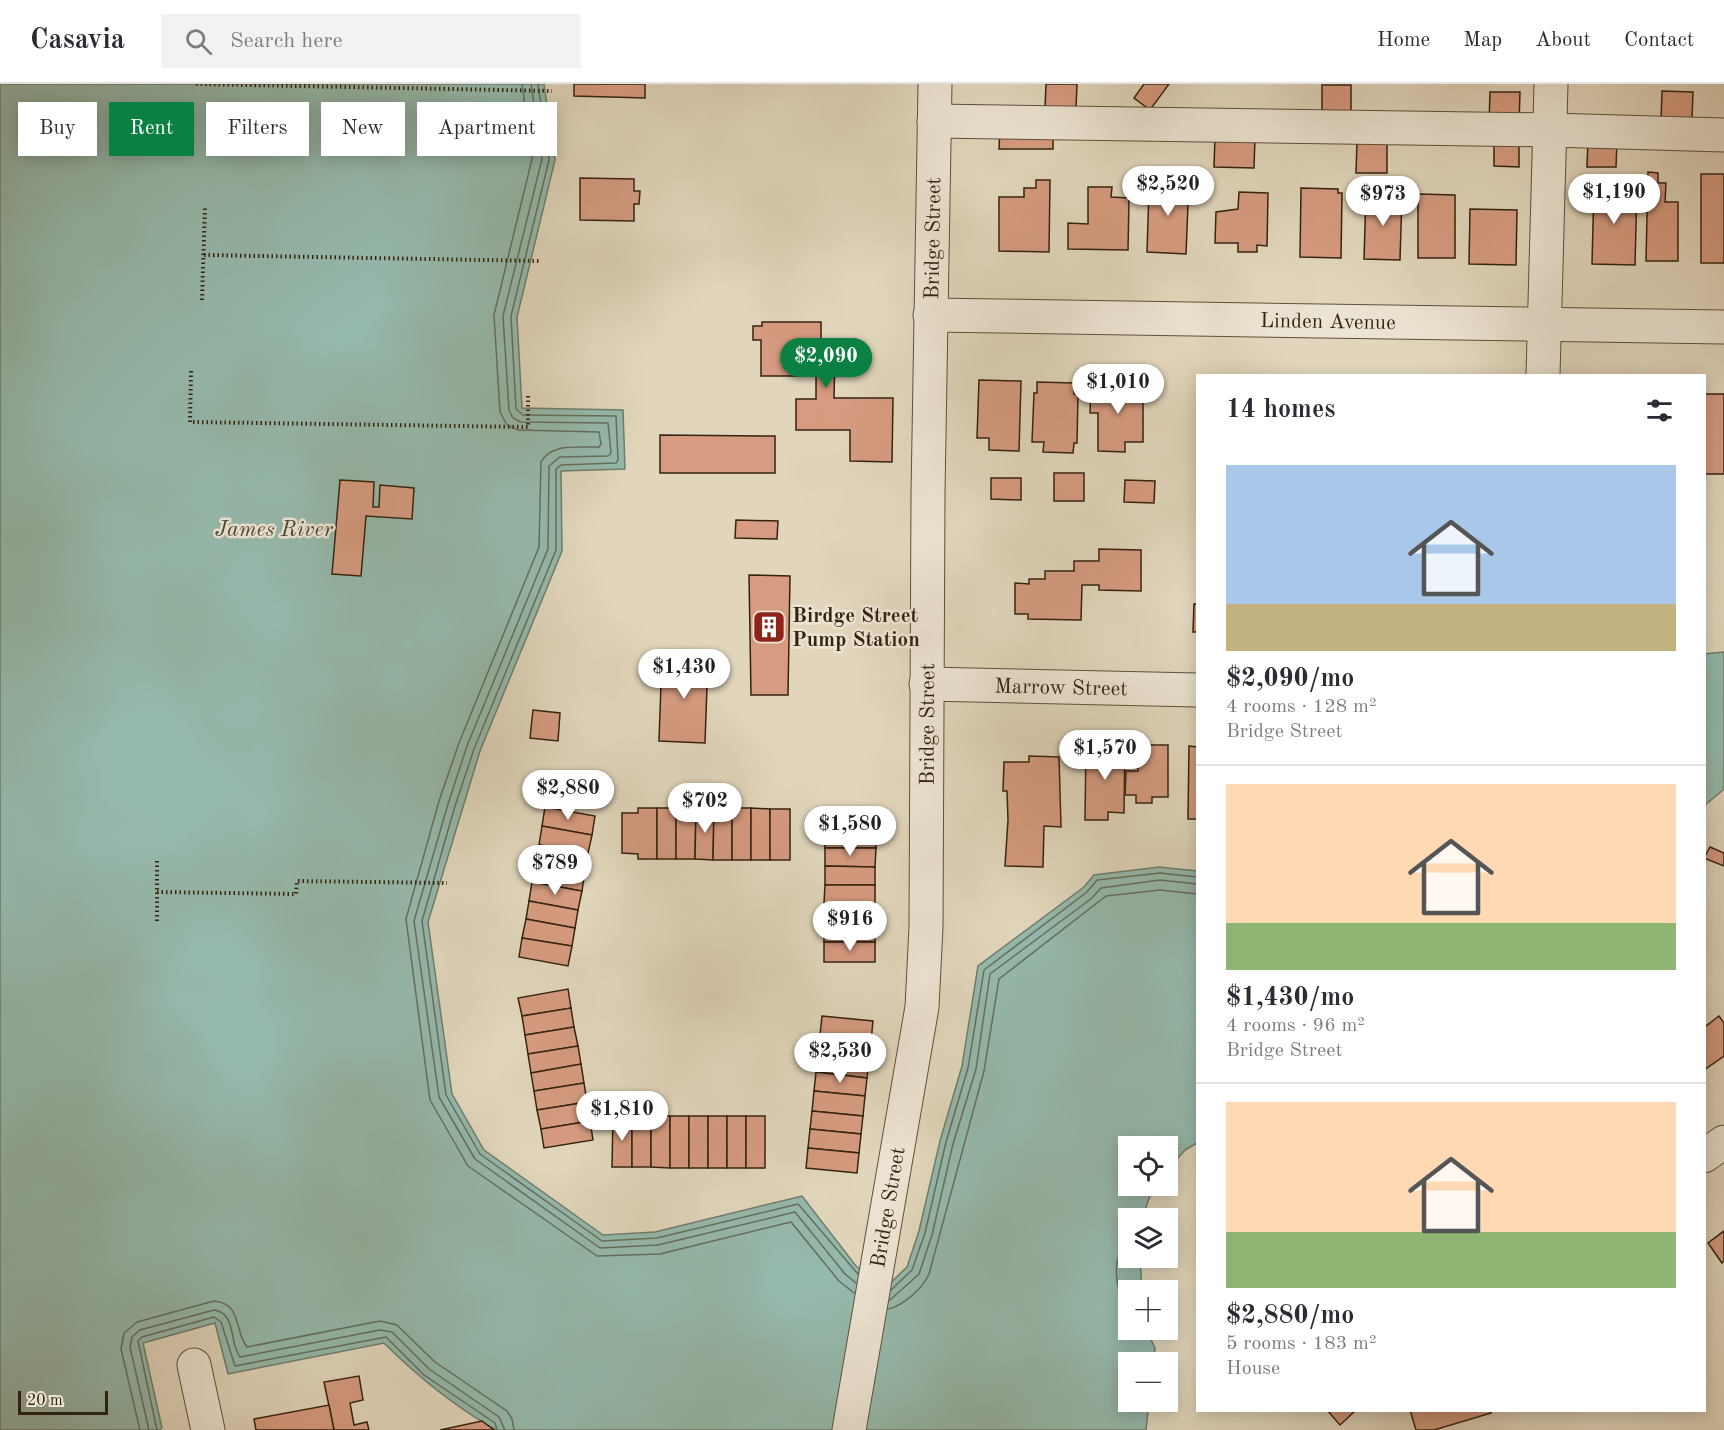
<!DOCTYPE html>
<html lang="en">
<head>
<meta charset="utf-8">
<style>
	body { margin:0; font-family:"Old Standard TT",serif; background:#f2f2f3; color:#2b2b33; height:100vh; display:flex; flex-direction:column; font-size:22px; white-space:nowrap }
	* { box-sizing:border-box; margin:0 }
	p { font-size:20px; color:#7c7c81 }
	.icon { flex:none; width:33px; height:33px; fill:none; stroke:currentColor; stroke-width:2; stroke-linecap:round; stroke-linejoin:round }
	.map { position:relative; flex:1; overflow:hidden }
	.sheet { position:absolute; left:1196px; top:290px; width:510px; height:1038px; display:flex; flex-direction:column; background:#fff; border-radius:0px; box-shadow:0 3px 15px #0003 }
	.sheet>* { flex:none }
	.top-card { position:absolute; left:18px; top:18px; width:570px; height:54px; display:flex; gap:12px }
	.tools { position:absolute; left:1118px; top:1052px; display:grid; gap:12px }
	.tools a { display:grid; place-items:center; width:60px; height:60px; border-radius:0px; background:#fff; box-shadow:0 3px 15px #0003; font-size:30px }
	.scale { position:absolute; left:18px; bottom:15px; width:90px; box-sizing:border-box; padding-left:6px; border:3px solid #34230f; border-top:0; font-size:16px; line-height:21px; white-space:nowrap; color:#34230f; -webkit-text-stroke:4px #ece4d3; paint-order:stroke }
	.price { position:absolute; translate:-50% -51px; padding:0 14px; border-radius:21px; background:#fff; color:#222; font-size:20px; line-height:39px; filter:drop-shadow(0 2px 3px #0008) }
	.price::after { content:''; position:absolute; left:50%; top:36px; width:18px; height:14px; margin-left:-9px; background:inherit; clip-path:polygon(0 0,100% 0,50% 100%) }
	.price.selected { background:#0b8043; color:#fff }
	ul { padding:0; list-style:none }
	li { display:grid; align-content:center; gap:12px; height:318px; padding:0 30px }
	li+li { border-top:2px solid #e1e1e2 }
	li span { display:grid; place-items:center; height:186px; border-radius:0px; color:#555 }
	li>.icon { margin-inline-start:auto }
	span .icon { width:108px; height:108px; fill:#fffc; stroke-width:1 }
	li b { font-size:26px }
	h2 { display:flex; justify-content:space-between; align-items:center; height:72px; padding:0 30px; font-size:26px }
	.tag { padding:0 21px; border-radius:0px; background:#fff; box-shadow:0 3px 15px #0003; font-size:21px; line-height:54px }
	.tag.selected { background:#0b8043; color:#fff }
	header { display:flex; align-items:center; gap:36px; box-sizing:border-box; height:84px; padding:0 30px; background:#fff; border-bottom:2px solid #e1e1e2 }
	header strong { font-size:28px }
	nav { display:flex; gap:33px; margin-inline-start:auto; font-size:21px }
	.search { width:420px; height:54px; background:#f2f2f3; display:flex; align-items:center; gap:15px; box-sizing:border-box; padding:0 21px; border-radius:0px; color:#7c7c81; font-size:22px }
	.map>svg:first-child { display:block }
</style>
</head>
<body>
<header>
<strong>Casavia</strong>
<div class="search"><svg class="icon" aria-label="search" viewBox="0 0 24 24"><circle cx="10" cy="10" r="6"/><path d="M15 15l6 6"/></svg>Search here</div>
<nav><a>Home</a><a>Map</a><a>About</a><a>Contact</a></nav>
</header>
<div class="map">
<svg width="1724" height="1346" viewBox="0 0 1724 1346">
	<rect width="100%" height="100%" fill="#e1d6bc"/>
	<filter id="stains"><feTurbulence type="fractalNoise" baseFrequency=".00333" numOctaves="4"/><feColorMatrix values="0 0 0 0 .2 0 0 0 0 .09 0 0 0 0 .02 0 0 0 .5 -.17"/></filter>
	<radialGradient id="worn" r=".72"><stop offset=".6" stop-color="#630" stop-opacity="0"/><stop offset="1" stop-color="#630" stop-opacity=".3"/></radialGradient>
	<g fill="#95b9ac" stroke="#6e7d6d" stroke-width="1.5">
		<path d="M 0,0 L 544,0 L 555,76 L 517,233 L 522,324 L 623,326 L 625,385 L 561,387 L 562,467 L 480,667 L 428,838 L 452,1010 L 484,1066 L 603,1151 L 655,1148 L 802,1112 L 856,1182 L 886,1203 L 907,1183 L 919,1147 L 940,1057 L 962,982 L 978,882 L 1084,803 L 1094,791 L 1159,783 L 1197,787 L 1197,1059 L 1185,1066 L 1167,1086 L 1167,1062 L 1128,1062 L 1128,1101 L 1154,1101 L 1142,1134 L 1128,1134 L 1128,1173 L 1140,1173 L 1142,1206 L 1128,1206 L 1128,1245 L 1146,1245 L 1155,1264 L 1153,1278 L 1128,1278 L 1128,1317 L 1149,1317 L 1146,1346 L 496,1346 C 454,1322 418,1293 384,1259 L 228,1290 L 215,1239 L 143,1259 L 162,1344 L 159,1346 L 0,1346 Z"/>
		<path d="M 1724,568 L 1724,705 L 1704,722 L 1704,570 Z"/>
	</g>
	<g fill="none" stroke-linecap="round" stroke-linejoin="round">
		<g stroke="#646e5e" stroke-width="1.5">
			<path d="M 522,0 L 532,75 L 494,231 L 500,328 L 507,341 L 518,346 L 599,348 L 601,360 L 599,363 C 579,364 552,358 541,378 L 539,463 L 459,659 L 439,717 L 406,835 L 430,1016 L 468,1082 L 597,1172 L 660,1170 L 791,1138 L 839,1197 L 854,1209"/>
			<path d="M 531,0 L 542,75 L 503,232 L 509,326 L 513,334 L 521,338 L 608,339 L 611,369 L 608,372 L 560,373 L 549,382 L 548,465 L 467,662 L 448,720 L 414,837 L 439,1013 L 475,1075 L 600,1164 L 658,1161 L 795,1128 L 845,1190 L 856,1199"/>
			<path d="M 538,0 L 549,76 L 511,232 L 516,325 L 523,331 L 616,332 L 618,376 L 616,379 L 561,381 L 556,385 L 556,466 L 474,665 L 455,722 L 422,837 L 446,1011 L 480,1070 L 602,1157 L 657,1154 L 798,1120 L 858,1190"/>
			<path d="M 1128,1154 C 1112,1168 1113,1209 1128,1223"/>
			<path d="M 891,1206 L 912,1186 L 925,1149 L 946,1058 L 968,984 L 984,886 L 1087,808 L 1097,796 L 1160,789 L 1197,793"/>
			<path d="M 890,1216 L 919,1190 L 932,1151 L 953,1060 L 976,985 L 990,890 L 1092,814 L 1101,804 L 1160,796 L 1197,800"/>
			<path d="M 888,1225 C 903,1222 923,1204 929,1190 L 984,987 L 999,895 L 1106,812 L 1160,806 L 1197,810"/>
			<path d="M 140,1346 L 121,1265 L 124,1249 L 137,1238 L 214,1217 C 242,1219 234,1247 247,1263 L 380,1237 L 397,1241 L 435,1278 L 507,1327 L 512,1335 L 514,1346"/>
			<path d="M 149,1346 L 130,1263 L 132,1253 L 140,1246 L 214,1226 C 237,1229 229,1260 240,1273 L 380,1246 L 392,1248 L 429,1285 L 499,1333 L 505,1346"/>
			<path d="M 157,1346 L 138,1257 L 142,1253 L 214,1233 L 221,1238 L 235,1282 L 386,1253 L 424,1291 L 495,1339 L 497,1346"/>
		</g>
	</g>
	<g fill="#d69b80" stroke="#34230f" stroke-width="1.5">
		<path d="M 574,0 L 645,0 L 645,14 L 574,12 Z"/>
		<path d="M 1046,0 L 1077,0 L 1076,25 L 1045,25 Z"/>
		<path d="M 1144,0 L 1169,0 L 1150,26 L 1134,14 Z"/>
		<rect x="1322" y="1" width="29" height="30"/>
		<path d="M 1662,7 L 1693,8 L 1692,36 L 1661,35 Z"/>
		<path d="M 1490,8 L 1520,8 L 1519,40 L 1489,40 Z"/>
		<path d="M 1000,45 L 1053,46 L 1053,65 L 999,65 Z"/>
		<path d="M 1215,53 L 1255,54 L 1254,84 L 1214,83 Z"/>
		<path d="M 1494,56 L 1519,56 L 1519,83 L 1494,82 Z"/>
		<path d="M 1588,56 L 1617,56 L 1616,83 L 1587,83 Z"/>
		<path d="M 1357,58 L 1387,58 L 1387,89 L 1356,89 Z"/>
		<path d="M 1648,88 L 1658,89 L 1658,99 L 1666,99 L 1665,118 L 1678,118 L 1678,177 L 1646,177 Z"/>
		<rect x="1701" y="90" width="23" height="89"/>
		<path d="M 580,94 L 634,95 L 634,107 L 640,107 L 639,120 L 634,120 L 634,137 L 580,136 Z"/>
		<path d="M 1159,95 L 1189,96 L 1186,170 L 1147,168 L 1149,106 L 1159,107 Z"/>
		<path d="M 1036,96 L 1050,96 L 1049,168 L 999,167 L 999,113 L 1024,113 L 1024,104 L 1036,104 Z"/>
		<path d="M 1594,101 L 1637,102 L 1635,181 L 1592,180 Z"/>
		<path d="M 1088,103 L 1112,103 L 1111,113 L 1129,114 L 1128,166 L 1068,165 L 1068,139 L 1088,140 Z"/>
		<path d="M 1301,104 L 1338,105 L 1338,109 L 1342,109 L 1341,174 L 1300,173 Z"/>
		<path d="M 1239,108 L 1268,109 L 1267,162 L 1257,161 L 1257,168 L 1238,168 L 1238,159 L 1215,159 L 1216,128 L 1238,125 Z"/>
		<path d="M 1366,110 L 1402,111 L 1400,176 L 1364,175 Z"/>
		<path d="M 1418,110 L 1455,111 L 1455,174 L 1418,174 Z"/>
		<path d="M 1470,125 L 1517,126 L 1516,181 L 1469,180 Z"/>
		<path d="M 762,238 L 821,238 L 821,261 L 835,261 L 834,314 L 893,314 L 892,378 L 850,377 L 850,346 L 796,346 L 796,315 L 816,315 L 816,292 L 761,292 L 761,256 L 753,256 L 753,242 L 762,242 Z"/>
		<path d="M 979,296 L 1021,297 L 1019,367 L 989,366 L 989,354 L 977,354 Z"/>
		<path d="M 1037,298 L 1074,299 L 1074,310 L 1078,311 L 1077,359 L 1074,359 L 1073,369 L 1043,368 L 1044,358 L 1032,358 L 1034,309 L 1037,309 Z"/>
		<path d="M 1091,300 L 1143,301 L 1143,358 L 1125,358 L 1125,368 L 1098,367 L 1098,329 L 1090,329 Z"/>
		<rect x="1704" y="310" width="20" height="80"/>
		<path d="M 660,351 L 775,352 L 775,389 L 660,389 Z"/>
		<rect x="1054" y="389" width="30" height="28"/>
		<path d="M 991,394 L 1021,394 L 1021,416 L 991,415 Z"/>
		<path d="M 340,396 L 374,398 L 373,423 L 379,423 L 380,401 L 414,404 L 412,435 L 366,432 L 361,492 L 332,490 Z"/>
		<path d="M 1125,396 L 1155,397 L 1154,419 L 1124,418 Z"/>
		<path d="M 736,436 L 778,437 L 777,455 L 735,454 Z"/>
		<path d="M 1099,465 L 1141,466 L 1141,507 L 1099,506 L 1099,501 L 1082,501 L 1081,536 L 1028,535 L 1028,530 L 1015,530 L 1015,499 L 1029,500 L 1029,495 L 1045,495 L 1045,487 L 1074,487 L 1074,477 L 1099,477 Z"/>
		<path d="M 749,491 L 790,492 L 788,611 L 751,611 Z"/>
		<path d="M 1194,520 L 1197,520 L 1197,548 L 1193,548 Z"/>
		<path d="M 662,572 L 708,574 L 705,659 L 659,657 Z"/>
		<path d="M 533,626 L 560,629 L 558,657 L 530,654 Z"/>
		<path d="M 1086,660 L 1125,660 L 1124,729 L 1108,728 L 1108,736 L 1085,736 Z"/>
		<path d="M 1138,661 L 1168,661 L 1168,713 L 1152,713 L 1152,719 L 1136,719 L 1136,711 L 1125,711 L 1126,687 L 1138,687 Z"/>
		<path d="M 1189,662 L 1197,663 L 1197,735 L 1188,735 Z"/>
		<path d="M 1029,672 L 1059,673 L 1061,743 L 1044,742 L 1043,783 L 1005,782 L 1008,736 L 1007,707 L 1003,707 L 1004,678 L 1029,678 Z"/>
		<path d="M 545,723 L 595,732 L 592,751 L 542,742 Z"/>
		<path d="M 638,724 L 657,724 L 657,775 L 638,775 L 638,770 L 622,769 L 622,729 L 638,729 Z"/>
		<rect x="657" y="724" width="19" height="51"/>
		<path d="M 676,724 L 696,724 L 695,775 L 676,775 Z"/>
		<path d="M 696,724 L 714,724 L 713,776 L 695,775 Z"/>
		<path d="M 714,724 L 732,724 L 732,776 L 713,776 Z"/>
		<rect x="732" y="724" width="19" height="52"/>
		<path d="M 751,724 L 770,725 L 770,776 L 751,776 Z"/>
		<rect x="770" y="725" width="20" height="51"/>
		<rect x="825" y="725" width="51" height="19"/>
		<path d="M 542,742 L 592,751 L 588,769 L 539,761 Z"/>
		<rect x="825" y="744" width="51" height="20"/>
		<path d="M 539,761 L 588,769 L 585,787 L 535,778 Z"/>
		<path d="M 1710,763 L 1724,769 L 1724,782 L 1704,774 Z"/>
		<path d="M 825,764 L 876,764 L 875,783 L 825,782 Z"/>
		<path d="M 535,778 L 585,787 L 582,807 L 532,798 Z"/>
		<path d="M 825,782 L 875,783 L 875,801 L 825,801 Z"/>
		<path d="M 532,798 L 582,807 L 578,826 L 529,817 Z"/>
		<path d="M 825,801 L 875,801 L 875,819 L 824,819 Z"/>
		<path d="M 529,817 L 578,826 L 575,844 L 526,835 Z"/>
		<rect x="824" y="819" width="51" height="20"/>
		<path d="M 526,835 L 575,844 L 572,862 L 522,854 Z"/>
		<rect x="824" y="839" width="51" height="19"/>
		<path d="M 522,854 L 572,862 L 568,882 L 519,873 Z"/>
		<rect x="824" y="858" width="51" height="20"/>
		<path d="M 568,905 L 571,924 L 522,932 L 518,914 Z"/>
		<path d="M 571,924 L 574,943 L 525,951 L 522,932 Z"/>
		<path d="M 822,932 L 873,937 L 871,957 L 820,951 Z"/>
		<path d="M 1719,932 L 1724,939 L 1724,972 L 1704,986 L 1704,938 L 1706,942 Z"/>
		<path d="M 574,943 L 578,962 L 528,970 L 525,951 Z"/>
		<path d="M 820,951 L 871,957 L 869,976 L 818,970 Z"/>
		<path d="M 578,962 L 581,980 L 531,989 L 528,970 Z"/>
		<path d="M 818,970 L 869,976 L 867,994 L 816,988 Z"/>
		<path d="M 581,980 L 584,999 L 534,1007 L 531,989 Z"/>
		<path d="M 816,988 L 867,994 L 865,1012 L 814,1007 Z"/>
		<path d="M 584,999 L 587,1018 L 537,1026 L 534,1007 Z"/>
		<path d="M 814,1007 L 865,1012 L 863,1032 L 812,1027 Z"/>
		<path d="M 587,1018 L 590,1037 L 541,1045 L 537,1026 Z"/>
		<path d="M 812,1027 L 863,1032 L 861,1050 L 810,1045 Z"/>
		<path d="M 613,1032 L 632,1032 L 632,1083 L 612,1083 Z"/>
		<rect x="632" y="1032" width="19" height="51"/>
		<path d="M 651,1032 L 670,1032 L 670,1084 L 651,1083 Z"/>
		<rect x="670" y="1032" width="19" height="52"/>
		<rect x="689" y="1032" width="19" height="52"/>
		<rect x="708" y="1032" width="19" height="52"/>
		<rect x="727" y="1032" width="19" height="52"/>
		<rect x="746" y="1032" width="19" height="52"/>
		<path d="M 590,1037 L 593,1056 L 544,1064 L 541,1045 Z"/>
		<path d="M 810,1045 L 861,1050 L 859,1069 L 808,1064 Z"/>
		<path d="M 808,1064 L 859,1069 L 857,1089 L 806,1084 Z"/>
		<path d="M 1724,1147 L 1724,1177 L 1722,1179 L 1708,1159 Z"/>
		<path d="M 359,1292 L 363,1316 L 350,1319 L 354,1341 L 367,1338 L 369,1346 L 334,1346 L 324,1298 Z"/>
		<path d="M 329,1321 L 334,1346 L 256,1346 L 254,1335 Z"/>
		<path d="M 1327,1326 L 1356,1326 L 1340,1341 Z"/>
		<path d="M 1410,1326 L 1490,1326 L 1491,1329 L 1434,1346 L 1416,1346 Z"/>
		<path d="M 482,1337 L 494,1346 L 440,1346 Z"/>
	</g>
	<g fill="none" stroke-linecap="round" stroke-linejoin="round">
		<defs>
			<g id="minor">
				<path d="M 934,37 L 1550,46 L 1724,51"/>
				<path id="s1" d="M 930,231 L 1724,243"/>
				<path d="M 1543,291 L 1551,0"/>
				<path id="s2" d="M 926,600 L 1197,606"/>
				<path d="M 1704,1072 L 1724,1058"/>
				<path d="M 194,1281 L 208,1346"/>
				<path id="s3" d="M 849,1346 L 922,923 L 926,843 L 928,410 L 935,0"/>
			</g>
		</defs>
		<use href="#minor" stroke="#5f503a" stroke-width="35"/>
		<g stroke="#34230f" stroke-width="4" stroke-dasharray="1.5 3" stroke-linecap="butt">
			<path d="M 196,0 L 552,7"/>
			<path d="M 204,171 L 540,177"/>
			<path d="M 202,216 L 205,122"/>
			<path d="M 191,287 L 190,338 L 528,343 L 528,311"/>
			<path d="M 157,777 L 157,837"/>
			<path d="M 157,808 L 296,810 L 297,797 L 447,799"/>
		</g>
		<use href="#minor" stroke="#ece4d3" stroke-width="33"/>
	</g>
	<defs>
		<symbol id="building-square" viewBox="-11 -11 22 22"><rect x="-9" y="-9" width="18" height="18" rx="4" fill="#8f2418" stroke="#ece4d3"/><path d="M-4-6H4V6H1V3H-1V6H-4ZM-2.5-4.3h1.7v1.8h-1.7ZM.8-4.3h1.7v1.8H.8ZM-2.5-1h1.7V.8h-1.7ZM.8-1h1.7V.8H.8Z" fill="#fff"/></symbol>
	</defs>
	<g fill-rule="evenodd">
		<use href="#building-square" x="750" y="524" width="38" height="38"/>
	</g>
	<g text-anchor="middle" stroke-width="5" stroke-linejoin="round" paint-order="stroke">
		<g font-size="21" fill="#34230f" stroke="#ece4d3">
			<text dy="7" stroke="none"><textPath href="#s3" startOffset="1198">Bridge Street</textPath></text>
			<text dy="7" stroke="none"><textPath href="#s1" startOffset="398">Linden Avenue</textPath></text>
			<text dy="7" stroke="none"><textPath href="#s2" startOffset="135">Marrow Street</textPath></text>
			<text dy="7" stroke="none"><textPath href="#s3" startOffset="712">Bridge Street</textPath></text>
			<text dy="7" stroke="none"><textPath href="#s3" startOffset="226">Bridge Street</textPath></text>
		</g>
		<g font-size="21" font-weight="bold" fill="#34230f" stroke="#ece4d3" text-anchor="start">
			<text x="792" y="538">Birdge Street<tspan x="792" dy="24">Pump Station</tspan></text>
		</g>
		<g font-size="22" font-style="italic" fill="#4c4836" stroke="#ece4d3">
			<text x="274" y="452">James River</text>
		</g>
	</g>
	<rect width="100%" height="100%" filter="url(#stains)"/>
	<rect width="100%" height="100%" fill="url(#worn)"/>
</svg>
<div class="tools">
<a><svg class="icon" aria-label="locate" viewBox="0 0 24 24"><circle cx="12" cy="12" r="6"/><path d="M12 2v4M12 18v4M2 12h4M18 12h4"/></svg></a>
<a><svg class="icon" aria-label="layers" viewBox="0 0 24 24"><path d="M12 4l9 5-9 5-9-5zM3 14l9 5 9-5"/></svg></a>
<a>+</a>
<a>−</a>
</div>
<div class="scale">20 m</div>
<b class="price" style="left:1168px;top:133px">$2,520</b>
<b class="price" style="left:1614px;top:141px">$1,190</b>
<b class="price" style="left:1383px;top:143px">$973</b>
<b class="price selected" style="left:826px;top:305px">$2,090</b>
<b class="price" style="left:1118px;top:331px">$1,010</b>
<b class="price" style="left:684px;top:616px">$1,430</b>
<b class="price" style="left:1105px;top:697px">$1,570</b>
<b class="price" style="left:568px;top:737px">$2,880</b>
<b class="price" style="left:705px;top:750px">$702</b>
<b class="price" style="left:850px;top:773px">$1,580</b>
<b class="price" style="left:555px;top:812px">$789</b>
<b class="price" style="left:850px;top:868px">$916</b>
<b class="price" style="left:840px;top:1000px">$2,530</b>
<b class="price" style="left:622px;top:1058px">$1,810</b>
<div class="top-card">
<a class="tag">Buy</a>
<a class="tag selected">Rent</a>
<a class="tag">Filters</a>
<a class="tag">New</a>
<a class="tag">Apartment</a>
</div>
<section class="sheet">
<h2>14 homes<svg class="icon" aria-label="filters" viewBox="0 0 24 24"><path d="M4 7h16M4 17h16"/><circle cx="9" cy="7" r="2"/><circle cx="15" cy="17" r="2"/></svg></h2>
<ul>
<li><span style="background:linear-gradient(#a9c7e8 75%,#c2b280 0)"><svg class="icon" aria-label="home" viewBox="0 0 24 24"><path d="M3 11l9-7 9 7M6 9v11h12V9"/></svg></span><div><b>$2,090/mo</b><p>4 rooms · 128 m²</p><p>Bridge Street</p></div></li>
<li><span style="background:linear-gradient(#ffd9b3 75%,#8fb573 0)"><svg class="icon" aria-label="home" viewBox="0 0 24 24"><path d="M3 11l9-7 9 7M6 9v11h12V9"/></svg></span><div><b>$1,430/mo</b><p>4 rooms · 96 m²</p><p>Bridge Street</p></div></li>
<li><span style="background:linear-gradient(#ffd9b3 70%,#8fb573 0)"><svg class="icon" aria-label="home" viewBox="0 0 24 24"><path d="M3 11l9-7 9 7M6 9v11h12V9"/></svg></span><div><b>$2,880/mo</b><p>5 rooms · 183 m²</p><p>House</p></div></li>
</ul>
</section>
</div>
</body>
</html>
